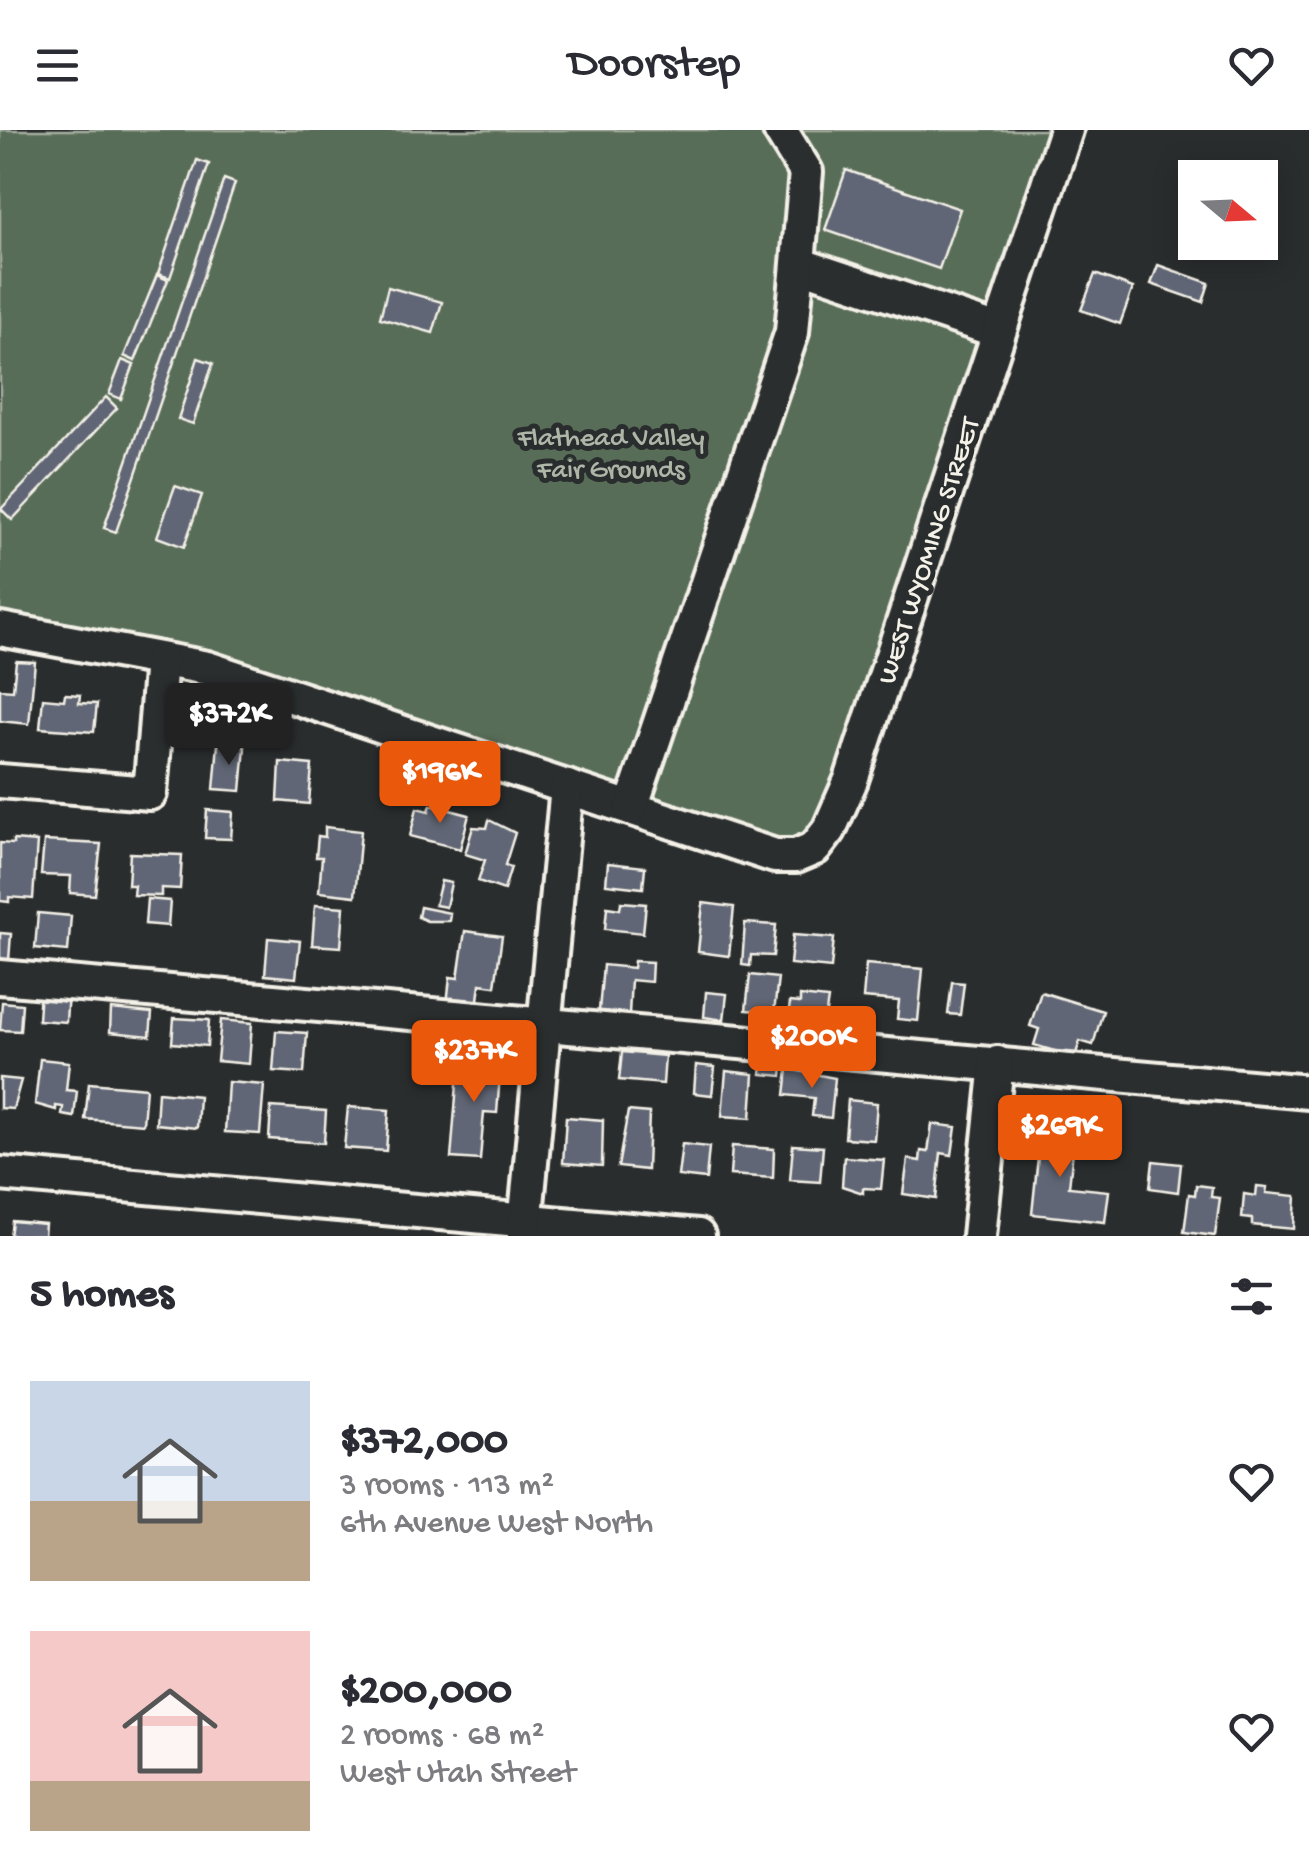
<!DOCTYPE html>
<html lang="en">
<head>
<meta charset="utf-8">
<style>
	body { margin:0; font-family:"Gochi Hand",sans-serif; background:#f7f7f7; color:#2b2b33; height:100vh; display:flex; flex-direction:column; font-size:38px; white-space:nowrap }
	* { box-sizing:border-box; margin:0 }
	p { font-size:32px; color:#7c7c81 }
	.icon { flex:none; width:55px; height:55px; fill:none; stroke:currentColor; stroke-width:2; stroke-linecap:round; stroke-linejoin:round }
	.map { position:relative; height:1106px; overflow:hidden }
	.sheet { display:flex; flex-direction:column; background:#fff; flex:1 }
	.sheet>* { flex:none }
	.needle { width:65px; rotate:109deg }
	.buttons { position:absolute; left:1178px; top:30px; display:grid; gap:20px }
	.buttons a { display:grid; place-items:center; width:100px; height:100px; border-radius:0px; background:#fff; box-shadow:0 5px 25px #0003; font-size:50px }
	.price { position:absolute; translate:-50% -85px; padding:0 22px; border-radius:10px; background:#ea580c; color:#fff; font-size:32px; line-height:65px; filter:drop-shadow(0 2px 5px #0008) }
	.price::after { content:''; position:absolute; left:50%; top:60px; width:30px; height:22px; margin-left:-15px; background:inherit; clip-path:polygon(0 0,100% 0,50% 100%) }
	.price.selected { background:#222; color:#fff }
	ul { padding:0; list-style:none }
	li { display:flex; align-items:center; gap:30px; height:250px; padding:0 30px }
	li span { display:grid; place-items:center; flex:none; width:280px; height:200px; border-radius:0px; color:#555 }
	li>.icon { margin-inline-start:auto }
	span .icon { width:120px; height:120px; fill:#fffc; stroke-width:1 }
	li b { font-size:42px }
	h2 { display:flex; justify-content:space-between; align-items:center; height:120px; padding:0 30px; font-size:42px }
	header { display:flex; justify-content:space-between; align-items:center; height:130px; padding:0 30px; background:#fff; font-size:45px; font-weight:600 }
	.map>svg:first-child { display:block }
</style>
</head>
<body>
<header><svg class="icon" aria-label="menu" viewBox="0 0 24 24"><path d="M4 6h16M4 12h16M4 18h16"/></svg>Doorstep<svg class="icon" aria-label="heart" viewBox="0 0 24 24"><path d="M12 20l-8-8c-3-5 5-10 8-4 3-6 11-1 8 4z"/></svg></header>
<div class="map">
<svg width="1309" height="1106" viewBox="0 0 1309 1106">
	<rect width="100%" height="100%" fill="#2a2d2e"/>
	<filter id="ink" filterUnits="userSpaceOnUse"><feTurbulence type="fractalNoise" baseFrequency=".01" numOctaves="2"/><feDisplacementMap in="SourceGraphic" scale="20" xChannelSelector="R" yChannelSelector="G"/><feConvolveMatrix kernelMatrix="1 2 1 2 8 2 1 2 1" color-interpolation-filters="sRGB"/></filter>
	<g filter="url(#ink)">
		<path fill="#586d59" stroke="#a6afa0" stroke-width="2.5" d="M 0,0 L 1055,0 L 818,701 L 789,715 L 0,486 Z"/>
		<g fill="#606675" stroke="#f4f1e8" stroke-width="2.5">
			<path d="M 197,30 L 209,34 L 170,148 L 158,144 Z"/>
			<path d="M 846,40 L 960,79 L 939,139 L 825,100 Z"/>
			<path d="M 224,49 L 235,53 L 116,402 L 104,398 Z"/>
			<path d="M 1158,135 L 1209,153 L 1203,172 L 1151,154 Z"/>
			<path d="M 1095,144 L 1133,158 L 1120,194 L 1081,180 Z"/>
			<path d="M 157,145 L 168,150 L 135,231 L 124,226 Z"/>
			<path d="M 388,157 L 442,172 L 433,203 L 380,188 Z"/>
			<path d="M 198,228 L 213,233 L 193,294 L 178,289 Z"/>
			<path d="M 122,230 L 134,235 L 121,269 L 109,264 Z"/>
			<path d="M 106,267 L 117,278 L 12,390 L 1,379 Z"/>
			<path d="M 175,356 L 202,365 L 184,417 L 157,407 Z"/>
			<path d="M 16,531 L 35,532 L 29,594 L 0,591 L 0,559 L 13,560 Z"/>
			<path d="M 65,564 L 80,565 L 79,573 L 97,574 L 94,602 L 40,598 L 43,568 L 64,570 Z"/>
			<path d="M 218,614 L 245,617 L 241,661 L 214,659 Z"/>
			<path d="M 280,632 L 312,635 L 309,674 L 278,671 Z"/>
			<path d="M 431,675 L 469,685 L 460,719 L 410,706 L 417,678 L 429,681 Z"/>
			<path d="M 207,680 L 233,682 L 231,709 L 205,708 Z"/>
			<path d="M 489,690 L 515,703 L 505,735 L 511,737 L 504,760 L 478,751 L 485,730 L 465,724 L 473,697 L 487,698 Z"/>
			<path d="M 325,697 L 361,701 L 355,766 L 319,762 L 322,727 L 316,727 L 318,706 L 325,707 Z"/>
			<path d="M 13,710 L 37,712 L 33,769 L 9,767 L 9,772 L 0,771 L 0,713 L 13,714 Z"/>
			<path d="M 44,711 L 101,714 L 95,765 L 70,763 L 71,746 L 41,745 Z"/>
			<path d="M 130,723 L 182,725 L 180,759 L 161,758 L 161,766 L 133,765 L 134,755 L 128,755 Z"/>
			<path d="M 608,733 L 645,737 L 643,758 L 606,754 Z"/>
			<path d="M 441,751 L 451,753 L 446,777 L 435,775 Z"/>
			<path d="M 147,769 L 170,771 L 168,796 L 145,794 Z"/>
			<path d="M 621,772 L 646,774 L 643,803 L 605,799 L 607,777 L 620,779 Z"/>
			<path d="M 703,773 L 734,777 L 729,826 L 698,822 Z"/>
			<path d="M 315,775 L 344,777 L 341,817 L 312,815 Z"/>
			<path d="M 420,777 L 450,783 L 449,791 L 427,791 L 418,787 Z"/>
			<path d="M 38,783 L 71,786 L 68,821 L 35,818 Z"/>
			<path d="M 745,793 L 776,795 L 773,826 L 751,825 L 750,836 L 742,835 Z"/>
			<path d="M 465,801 L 502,806 L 495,856 L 480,854 L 477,878 L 447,874 L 450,847 L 458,848 Z"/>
			<path d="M 0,803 L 11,804 L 9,830 L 0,829 Z"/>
			<path d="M 793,805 L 834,808 L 831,838 L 790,834 Z"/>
			<path d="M 268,808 L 300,811 L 296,848 L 265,845 Z"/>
			<path d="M 634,831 L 652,832 L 651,852 L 631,850 L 629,884 L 599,881 L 603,835 L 633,838 Z"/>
			<path d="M 866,834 L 923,839 L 918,891 L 897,889 L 899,871 L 863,868 Z"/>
			<path d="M 750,845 L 778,848 L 774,883 L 746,880 Z"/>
			<path d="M 952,852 L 964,853 L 960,885 L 948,884 Z"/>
			<path d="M 40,859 L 68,861 L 66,892 L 38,890 Z"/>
			<path d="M 706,862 L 727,864 L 724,890 L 704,887 Z"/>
			<path d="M 1041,862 L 1103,881 L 1093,915 L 1080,911 L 1075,927 L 1034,915 L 1039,899 L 1030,896 Z"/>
			<path d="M 800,866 L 828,869 L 824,895 L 788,889 L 790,872 L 800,873 Z"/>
			<path d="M 2,872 L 22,874 L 20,901 L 0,900 Z"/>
			<path d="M 111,879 L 152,883 L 150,906 L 110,902 Z"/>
			<path d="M 174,888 L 209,890 L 207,916 L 172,913 Z"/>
			<path d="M 221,890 L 252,893 L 249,934 L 217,931 Z"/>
			<path d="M 276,901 L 307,903 L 304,943 L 273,941 Z"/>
			<path d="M 622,922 L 665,926 L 663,954 L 619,950 Z"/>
			<path d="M 763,926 L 784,928 L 782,946 L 761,944 Z"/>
			<path d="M 40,929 L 69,932 L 66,960 L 77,961 L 74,987 L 62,985 L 63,977 L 56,976 L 56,980 L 35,974 Z"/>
			<path d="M 459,929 L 501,932 L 497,983 L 484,982 L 480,1030 L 451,1028 Z"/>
			<path d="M 696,935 L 715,937 L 712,965 L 694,963 Z"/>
			<path d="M 788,939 L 835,948 L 831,988 L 812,986 L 814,968 L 785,965 Z"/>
			<path d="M 726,941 L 754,944 L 751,988 L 722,986 Z"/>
			<path d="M 0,948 L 21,950 L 13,979 L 0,978 Z"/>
			<path d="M 228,952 L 264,955 L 260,1004 L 225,1002 Z"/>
			<path d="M 89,953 L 146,958 L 143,994 L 85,989 Z"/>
			<path d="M 158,962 L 199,966 L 197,998 L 156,994 Z"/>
			<path d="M 848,970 L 877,973 L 874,1010 L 845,1008 Z"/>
			<path d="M 271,977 L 326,981 L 324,1013 L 269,1009 Z"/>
			<path d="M 348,977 L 389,980 L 386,1021 L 344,1018 Z"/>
			<path d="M 628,981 L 649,983 L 647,1040 L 618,1037 Z"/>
			<path d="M 1026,986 L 1056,996 L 1054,1018 L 1073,1020 L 1069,1057 L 1109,1061 L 1105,1092 L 1032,1084 L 1039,1017 L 1023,1015 Z"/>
			<path d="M 566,987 L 603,990 L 602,1036 L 563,1033 Z"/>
			<path d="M 932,994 L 956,997 L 952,1025 L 941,1023 L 936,1069 L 903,1064 L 908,1029 L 920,1031 L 921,1021 L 928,1022 Z"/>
			<path d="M 682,1014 L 709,1017 L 706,1049 L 678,1046 Z"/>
			<path d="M 793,1015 L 823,1017 L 820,1052 L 790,1050 Z"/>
			<path d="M 732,1016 L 774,1019 L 773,1048 L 730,1045 Z"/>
			<path d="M 844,1027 L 884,1030 L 881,1059 L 863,1058 L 863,1063 L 842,1056 Z"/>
			<path d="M 1153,1031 L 1181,1034 L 1178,1062 L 1150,1058 Z"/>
			<path d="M 1196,1055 L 1212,1057 L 1211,1067 L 1220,1068 L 1215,1106 L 1184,1102 L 1189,1064 L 1195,1065 Z"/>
			<path d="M 1257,1056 L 1267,1057 L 1266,1063 L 1296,1066 L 1294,1099 L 1252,1095 L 1252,1089 L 1242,1088 L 1244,1064 L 1256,1066 Z"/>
			<path d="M 12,1091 L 45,1094 L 44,1106 L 10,1106 Z"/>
		</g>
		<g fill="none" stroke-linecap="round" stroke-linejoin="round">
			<defs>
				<g id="minor">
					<path d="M 801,135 L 998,201"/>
					<path d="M 0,499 L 207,538 L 775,726 L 796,726 L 815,718 L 829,700 L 851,650 L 1066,0"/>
					<path d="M 0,651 L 150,663 L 161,530"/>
					<path d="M 631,678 L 792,202 L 806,42 L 780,0"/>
					<path d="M 0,847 L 1309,962"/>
					<path d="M 0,1044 L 698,1106"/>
					<path d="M 524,1106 L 567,657"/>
					<path d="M 979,1106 L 997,933"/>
				</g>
			</defs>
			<use href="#minor" stroke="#f4f1e8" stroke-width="40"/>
			<use href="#minor" stroke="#2a2d2e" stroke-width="32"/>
		</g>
	</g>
	<g text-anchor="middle" stroke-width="10" stroke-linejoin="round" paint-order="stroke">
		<g font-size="28" fill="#aeb6a8" stroke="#2a2d2e">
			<text x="611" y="315">Flathead Valley<tspan x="611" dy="32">Fair Grounds</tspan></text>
		</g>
		<g font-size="28" fill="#f4f1e8" stroke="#2a2d2e">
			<text transform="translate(926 420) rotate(-72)" y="10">WEST WYOMING STREET</text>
		</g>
	</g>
</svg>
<div class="buttons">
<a><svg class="needle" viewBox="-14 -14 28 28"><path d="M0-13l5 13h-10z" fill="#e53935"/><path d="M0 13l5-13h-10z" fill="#7c7c81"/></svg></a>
</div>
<b class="price selected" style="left:229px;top:638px">$372K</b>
<b class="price" style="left:440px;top:696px">$196K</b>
<b class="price" style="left:812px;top:961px">$200K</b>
<b class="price" style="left:474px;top:975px">$237K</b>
<b class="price" style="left:1060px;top:1050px">$269K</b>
</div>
<section class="sheet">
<h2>5 homes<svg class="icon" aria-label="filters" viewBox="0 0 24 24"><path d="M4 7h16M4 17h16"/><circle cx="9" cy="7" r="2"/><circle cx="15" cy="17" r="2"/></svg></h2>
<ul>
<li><span style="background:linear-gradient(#c9d6e8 60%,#b9a48a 0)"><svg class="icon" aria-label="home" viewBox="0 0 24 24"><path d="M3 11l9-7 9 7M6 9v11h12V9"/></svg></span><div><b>$372,000</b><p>3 rooms · 113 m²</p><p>6th Avenue West North</p></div><svg class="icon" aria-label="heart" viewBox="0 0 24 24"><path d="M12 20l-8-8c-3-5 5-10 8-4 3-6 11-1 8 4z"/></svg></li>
<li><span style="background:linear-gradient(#f6c9c9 75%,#b9a48a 0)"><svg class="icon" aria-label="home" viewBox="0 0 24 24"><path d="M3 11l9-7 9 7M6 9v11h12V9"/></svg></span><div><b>$200,000</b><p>2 rooms · 68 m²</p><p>West Utah Street</p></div><svg class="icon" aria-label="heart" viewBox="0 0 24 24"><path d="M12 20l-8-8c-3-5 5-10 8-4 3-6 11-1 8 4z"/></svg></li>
</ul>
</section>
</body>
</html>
